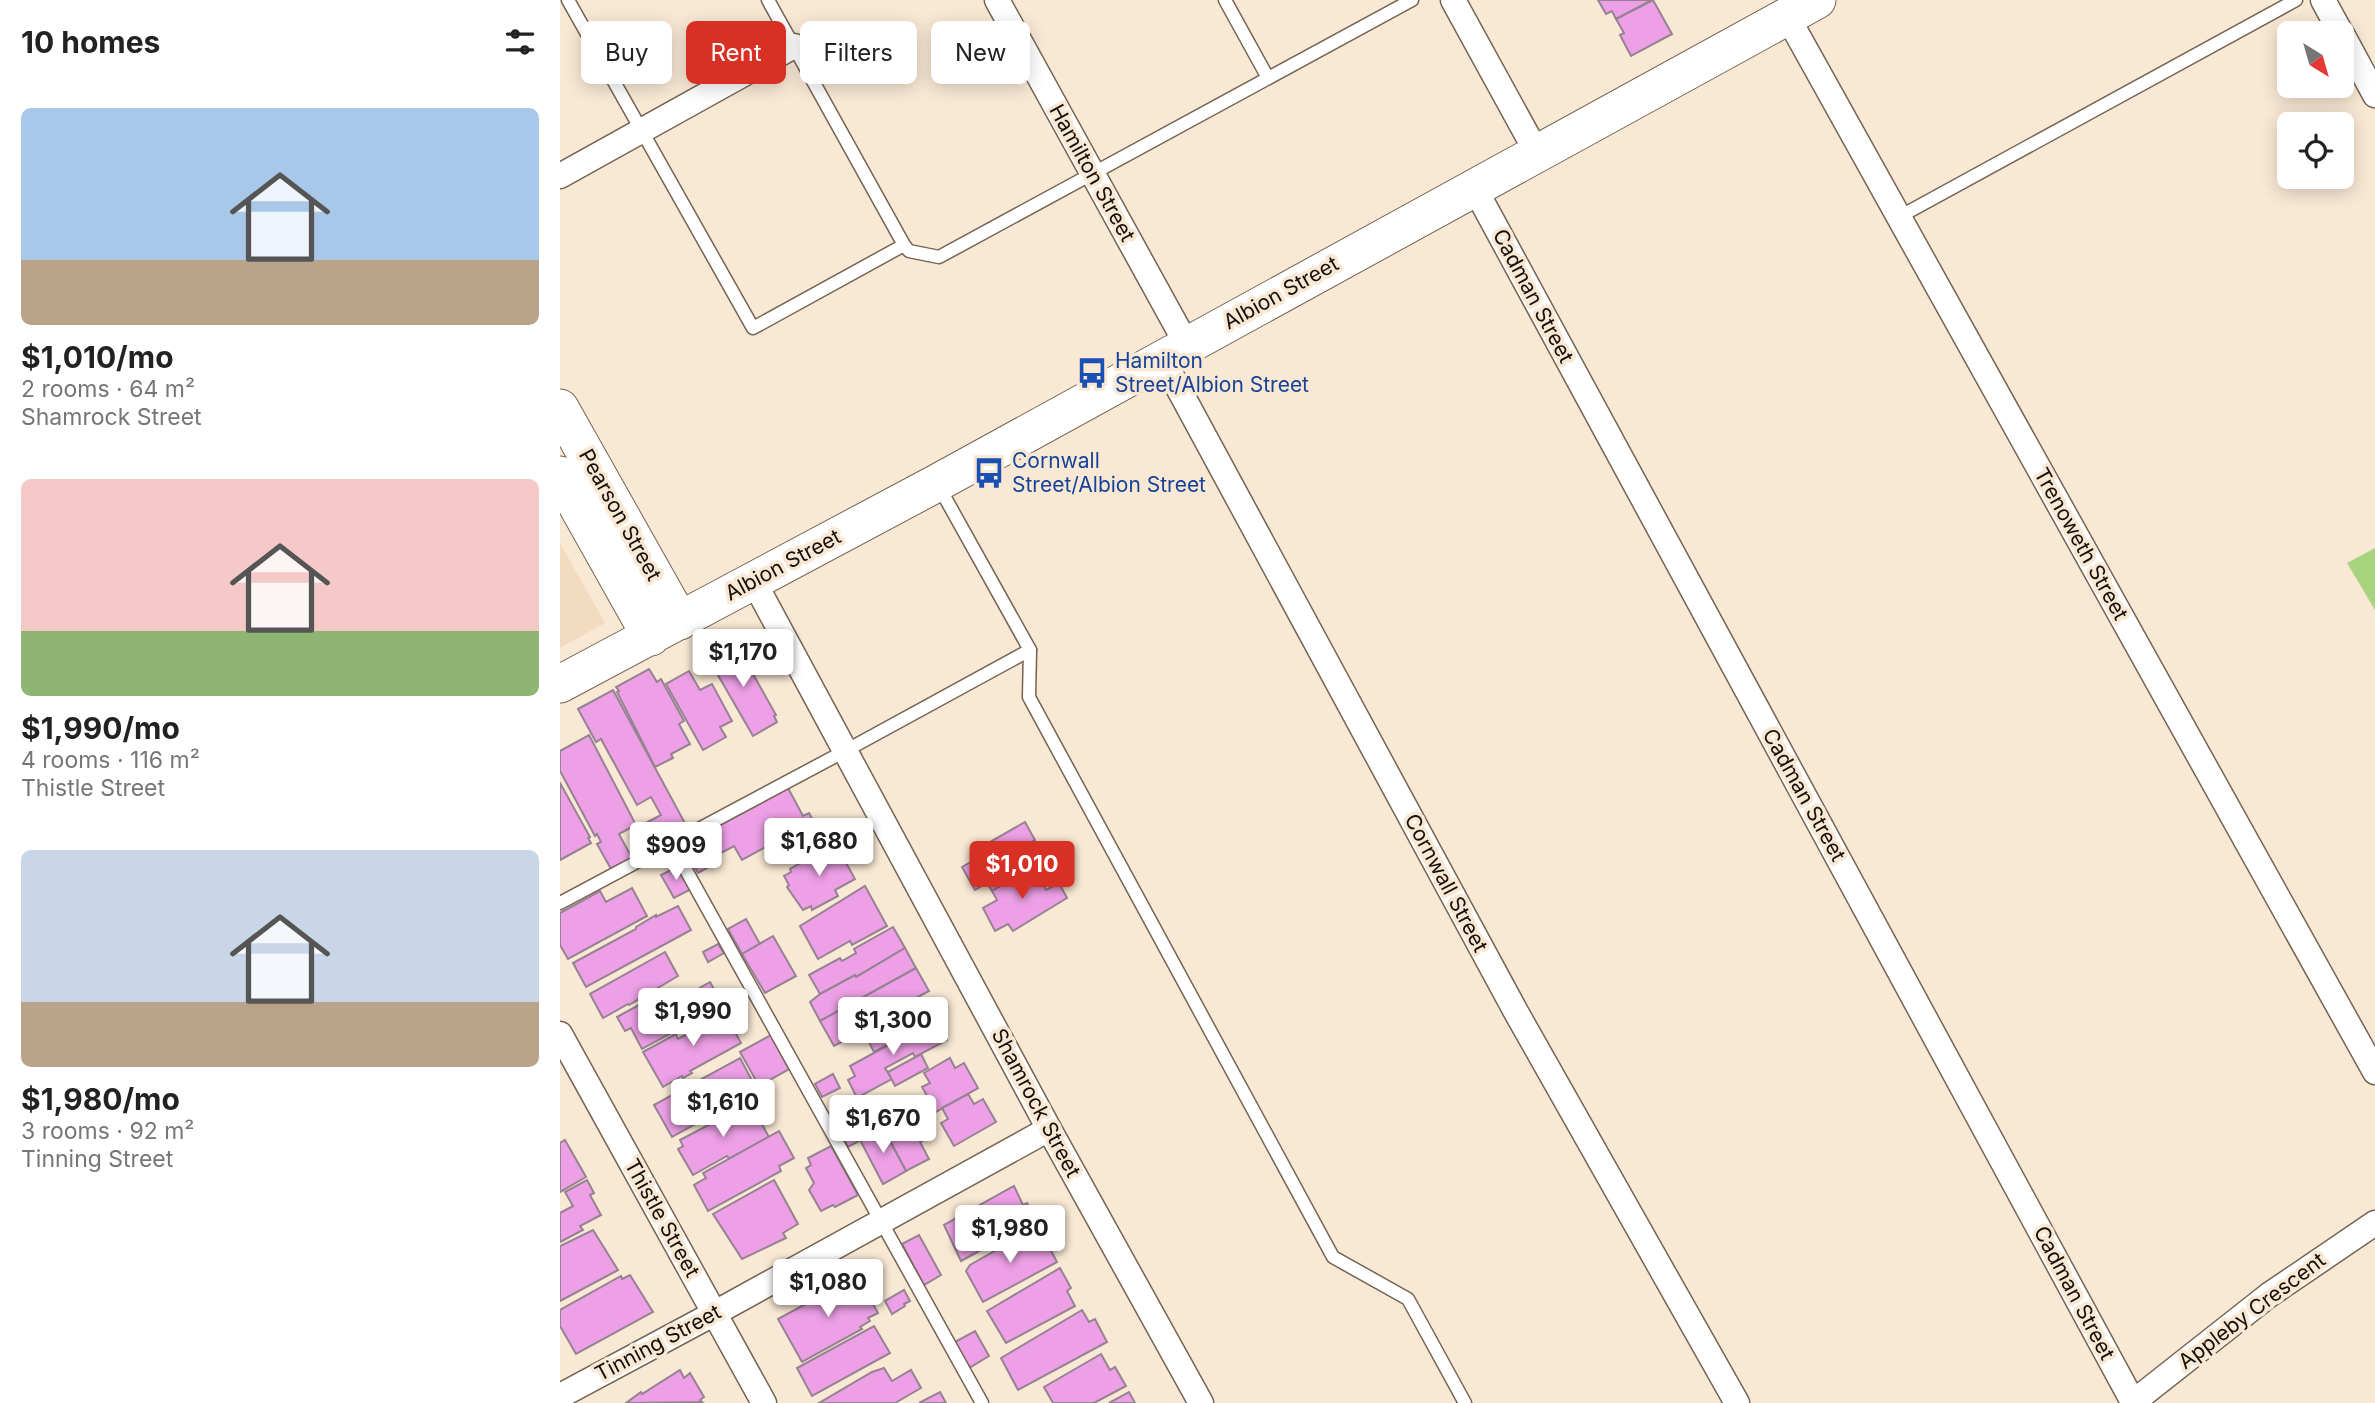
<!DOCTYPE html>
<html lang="en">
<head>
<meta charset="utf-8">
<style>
	body { margin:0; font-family:Inter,sans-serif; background:#f6f6f6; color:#222; height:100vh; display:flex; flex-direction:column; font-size:26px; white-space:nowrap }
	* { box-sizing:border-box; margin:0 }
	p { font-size:23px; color:#767676 }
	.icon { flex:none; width:38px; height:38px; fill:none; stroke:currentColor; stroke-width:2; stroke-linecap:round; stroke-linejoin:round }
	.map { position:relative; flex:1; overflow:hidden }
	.side { display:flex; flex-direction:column; background:#fff; width:560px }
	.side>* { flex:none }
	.guide { position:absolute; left:21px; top:21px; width:665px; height:63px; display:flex; gap:14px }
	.needle { width:46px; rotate:143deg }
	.tools { position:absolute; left:1717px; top:21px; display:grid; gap:14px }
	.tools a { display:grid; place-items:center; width:77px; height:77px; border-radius:10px; background:#fff; box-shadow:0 4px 18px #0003; font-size:35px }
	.price { position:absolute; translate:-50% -60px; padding:0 16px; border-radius:7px; background:#fff; color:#222; font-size:23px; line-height:46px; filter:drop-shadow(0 2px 4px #0008) }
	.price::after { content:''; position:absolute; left:50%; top:42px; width:21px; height:16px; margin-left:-10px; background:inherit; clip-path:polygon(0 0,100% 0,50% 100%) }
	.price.on { background:#d93025; color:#fff }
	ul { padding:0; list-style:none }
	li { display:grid; align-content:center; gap:14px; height:371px; padding:0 21px }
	li span { display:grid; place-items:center; height:217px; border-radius:10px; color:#555 }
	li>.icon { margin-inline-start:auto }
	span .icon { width:126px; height:126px; fill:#fffc; stroke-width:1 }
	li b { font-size:30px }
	h2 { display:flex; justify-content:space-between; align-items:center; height:84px; padding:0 21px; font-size:30px }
	.tag { padding:0 24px; border-radius:10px; background:#fff; box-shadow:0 4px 18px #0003; font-size:24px; line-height:63px }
	.tag.on { background:#d93025; color:#fff }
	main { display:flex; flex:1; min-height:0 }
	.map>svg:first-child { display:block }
</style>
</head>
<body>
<main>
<section class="side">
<h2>10 homes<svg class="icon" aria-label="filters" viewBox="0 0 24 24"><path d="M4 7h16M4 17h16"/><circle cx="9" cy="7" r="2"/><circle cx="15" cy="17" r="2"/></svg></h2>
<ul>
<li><span style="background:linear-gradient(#a9c7e8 70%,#b9a48a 0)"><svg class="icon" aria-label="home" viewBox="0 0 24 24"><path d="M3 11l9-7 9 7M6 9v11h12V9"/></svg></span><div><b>$1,010/mo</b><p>2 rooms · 64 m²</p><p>Shamrock Street</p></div></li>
<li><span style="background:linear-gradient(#f6c9c9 70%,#8fb573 0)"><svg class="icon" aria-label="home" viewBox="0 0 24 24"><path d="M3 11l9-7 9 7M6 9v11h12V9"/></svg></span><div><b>$1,990/mo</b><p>4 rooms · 116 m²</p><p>Thistle Street</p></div></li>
<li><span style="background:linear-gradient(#c9d6e8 70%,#b9a48a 0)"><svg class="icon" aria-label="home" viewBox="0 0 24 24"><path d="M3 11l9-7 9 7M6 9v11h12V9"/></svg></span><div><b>$1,980/mo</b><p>3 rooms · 92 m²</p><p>Tinning Street</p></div></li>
</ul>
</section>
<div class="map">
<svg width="1815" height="1403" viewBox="0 0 1815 1403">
	<rect width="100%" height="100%" fill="#f9e8d4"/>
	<path fill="#f2dbc1" d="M 0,543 L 45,623 L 0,648 Z"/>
	<path fill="#a8d480" d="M 1815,548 L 1815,610 L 1787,563 Z"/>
	<g fill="#eda0e5" stroke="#958292" stroke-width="2">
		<path d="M 1038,0 L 1092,0 L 1056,19 L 1052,11 L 1046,14 Z"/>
		<path d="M 1093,0 L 1112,34 L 1071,56 L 1060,35 L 1064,33 L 1056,19 Z"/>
		<path d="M 168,644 L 172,653 L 179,649 L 216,715 L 214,716 L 217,722 L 193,736 L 147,656 Z"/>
		<path d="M 89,669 L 97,682 L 101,679 L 124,721 L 119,724 L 130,744 L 111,754 L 113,758 L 95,767 L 57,692 L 59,691 L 56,687 Z"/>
		<path d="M 129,671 L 140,690 L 152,684 L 172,721 L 160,727 L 166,737 L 143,750 L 106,684 Z"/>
		<path d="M 53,690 L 127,827 L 93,845 L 82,825 L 101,815 L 91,797 L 77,805 L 41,739 L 36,742 L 18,709 Z"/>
		<path d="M 29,735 L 76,825 L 59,834 L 72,858 L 51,869 L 37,844 L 41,842 L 37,834 L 35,836 L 0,771 L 0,751 Z"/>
		<path d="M 0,783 L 30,837 L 28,838 L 31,843 L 0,860 Z"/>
		<path d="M 228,788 L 243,816 L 249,813 L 259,831 L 217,854 L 211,844 L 182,860 L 174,846 L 155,856 L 158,862 L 138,873 L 128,855 L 133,840 Z"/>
		<path d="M 465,822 L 475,840 L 462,847 L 474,867 L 432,891 L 427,883 L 415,890 L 402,867 L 414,860 L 411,853 Z"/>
		<path d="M 275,843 L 295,879 L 275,890 L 278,896 L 252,910 L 251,906 L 243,910 L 227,887 L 229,885 L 224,876 L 231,872 L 230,869 Z"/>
		<path d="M 119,866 L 131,889 L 114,898 L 101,875 Z"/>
		<path d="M 474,867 L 486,890 L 499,883 L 507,898 L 453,931 L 448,924 L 435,931 L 423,908 L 437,900 L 432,891 Z"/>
		<path d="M 305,886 L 327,926 L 292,945 L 290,941 L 258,959 L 240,926 Z"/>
		<path d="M 72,888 L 87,916 L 8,959 L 0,945 L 0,913 L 40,891 L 46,902 Z"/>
		<path d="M 118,906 L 131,930 L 26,987 L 13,963 L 76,929 L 76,927 L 96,915 L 96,917 Z"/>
		<path d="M 186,919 L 200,944 L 182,954 L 168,929 Z"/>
		<path d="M 333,927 L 345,948 L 296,977 L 295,975 L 260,994 L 249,975 L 280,958 L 282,961 L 296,953 L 294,949 Z"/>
		<path d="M 213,936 L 236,976 L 205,993 L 182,954 Z"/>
		<path d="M 158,944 L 164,953 L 148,962 L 143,952 Z"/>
		<path d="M 345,948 L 356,968 L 260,1021 L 250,1002 L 260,994 L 295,975 L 296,977 Z"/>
		<path d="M 105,952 L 118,976 L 69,1005 L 68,1004 L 43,1018 L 30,994 Z"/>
		<path d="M 356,968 L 369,991 L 330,1012 L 332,1015 L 274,1046 L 260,1021 Z"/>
		<path d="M 150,982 L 163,1005 L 82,1049 L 71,1028 L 65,1031 L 57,1017 L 99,994 L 101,997 L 107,993 L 113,1003 Z"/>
		<path d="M 359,1001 L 361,1003 L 364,1002 L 374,1021 L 314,1052 L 305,1035 L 334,1019 L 332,1015 Z"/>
		<path d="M 170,1010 L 181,1029 L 175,1032 L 181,1043 L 130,1071 L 132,1073 L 123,1078 L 122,1076 L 103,1087 L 83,1052 L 116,1034 L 118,1039 L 133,1031 L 131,1028 L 155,1015 L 156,1018 Z"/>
		<path d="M 376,1019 L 387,1040 L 355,1057 L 353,1053 L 325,1068 L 332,1079 L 297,1098 L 288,1080 L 295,1076 L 290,1066 Z"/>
		<path d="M 211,1035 L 229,1069 L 199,1086 L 180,1052 Z"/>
		<path d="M 361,1054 L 368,1068 L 335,1086 L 328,1072 Z"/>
		<path d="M 180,1058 L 197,1090 L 112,1137 L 94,1105 Z"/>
		<path d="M 390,1058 L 395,1068 L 404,1063 L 418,1088 L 376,1112 L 362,1087 L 370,1083 L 364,1073 Z"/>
		<path d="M 273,1074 L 280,1088 L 262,1097 L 255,1084 Z"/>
		<path d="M 408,1094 L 414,1104 L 423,1099 L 436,1122 L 394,1146 L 381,1123 L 388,1119 L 382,1108 Z"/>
		<path d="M 190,1103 L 209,1137 L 169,1159 L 167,1156 L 133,1175 L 118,1149 L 123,1146 L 120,1140 Z"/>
		<path d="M 358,1112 L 371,1136 L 360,1142 L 369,1159 L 346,1171 L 322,1126 L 345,1113 L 347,1118 Z"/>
		<path d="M 284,1114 L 299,1141 L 288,1147 L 273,1120 Z"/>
		<path d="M 322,1126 L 346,1171 L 323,1184 L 299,1138 Z"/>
		<path d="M 219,1131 L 234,1158 L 219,1166 L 221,1171 L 148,1211 L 134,1185 L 146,1178 L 143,1173 Z"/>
		<path d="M 5,1140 L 26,1177 L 0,1192 L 0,1143 Z"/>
		<path d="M 271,1146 L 298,1195 L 275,1207 L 273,1205 L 261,1211 L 249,1190 L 254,1183 L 246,1168 L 251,1165 L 248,1158 Z"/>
		<path d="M 27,1180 L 34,1193 L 30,1195 L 41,1215 L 20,1226 L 23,1230 L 0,1242 L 0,1213 L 13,1206 L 5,1192 Z"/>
		<path d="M 214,1180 L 238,1224 L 223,1233 L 226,1238 L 182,1259 L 153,1214 Z"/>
		<path d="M 454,1186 L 463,1205 L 467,1203 L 476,1220 L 401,1261 L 384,1225 Z"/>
		<path d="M 473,1229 L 481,1244 L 486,1241 L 497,1262 L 423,1302 L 406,1271 L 410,1265 Z"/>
		<path d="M 33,1230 L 58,1270 L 0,1301 L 0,1246 Z"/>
		<path d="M 359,1235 L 381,1275 L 364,1285 L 342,1244 Z"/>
		<path d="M 500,1268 L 511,1288 L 507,1291 L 515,1306 L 446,1343 L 427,1311 Z"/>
		<path d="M 70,1275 L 93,1312 L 16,1354 L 0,1326 L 0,1310 L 61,1276 L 62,1279 Z"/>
		<path d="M 297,1276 L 318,1313 L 308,1318 L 310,1321 L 300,1327 L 302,1329 L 242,1362 L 218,1319 Z"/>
		<path d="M 344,1290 L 350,1301 L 344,1304 L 345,1306 L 332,1314 L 325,1301 Z"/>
		<path d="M 522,1310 L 529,1322 L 535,1319 L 547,1342 L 458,1390 L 441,1358 Z"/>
		<path d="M 314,1326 L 330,1353 L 252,1396 L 237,1368 Z"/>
		<path d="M 415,1331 L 429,1356 L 409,1368 L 395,1342 Z"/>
		<path d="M 541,1354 L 550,1370 L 555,1367 L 566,1386 L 534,1403 L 493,1403 L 484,1387 Z"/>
		<path d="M 324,1368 L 332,1381 L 351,1370 L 361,1388 L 335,1403 L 259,1403 L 312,1372 Z"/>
		<path d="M 120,1370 L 124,1378 L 130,1373 L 144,1397 L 140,1400 L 142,1402 L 66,1403 L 81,1392 L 82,1394 Z"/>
		<path d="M 380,1392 L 386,1403 L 359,1403 Z"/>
		<path d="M 569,1392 L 575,1403 L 549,1403 Z"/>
	</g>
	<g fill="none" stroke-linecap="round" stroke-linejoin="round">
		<defs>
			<g id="lane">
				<path d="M 8,0 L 193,328 L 344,245"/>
				<path d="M 208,0 L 344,245 L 349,251 L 379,257 L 852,0"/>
				<path d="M 665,0 L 708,78"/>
				<path d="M 1339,217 L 1736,0"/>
				<path d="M 378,485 L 470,650 L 469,697 L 773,1257 L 848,1299 L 905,1403"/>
				<path d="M 111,843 L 422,1403"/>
				<path d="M 0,903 L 285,751 L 470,650"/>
			</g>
			<g id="street">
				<path d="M 437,0 L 627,345"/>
				<path d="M 893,0 L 977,153"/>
				<path d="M 1763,0 L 1781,33"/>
				<path d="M 1227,16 L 1815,1072"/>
				<path d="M 1782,34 L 1815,95"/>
				<path d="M 0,176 L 234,46"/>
				<path d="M 914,187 L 1573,1402"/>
				<path d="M 602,358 L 956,1012 L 1177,1403"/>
				<path d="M 193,580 L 489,1129 L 641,1403"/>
				<path d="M 0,1034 L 204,1403"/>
				<path d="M 0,1396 L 155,1313 L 489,1129"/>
				<path d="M 1572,1403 L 1709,1295 L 1815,1223"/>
			</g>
			<g id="secondary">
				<path d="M 0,408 L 120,621"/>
				<path d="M 0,475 L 91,637"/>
				<path d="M 0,684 L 377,483 L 1257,0"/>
			</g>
		</defs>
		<use href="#lane" stroke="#736452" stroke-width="15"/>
		<use href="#street" stroke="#736452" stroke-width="27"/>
		<use href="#secondary" stroke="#736452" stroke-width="39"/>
		<use href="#lane" stroke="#fff" stroke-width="12"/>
		<use href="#street" stroke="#fff" stroke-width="24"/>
		<use href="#secondary" stroke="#fff" stroke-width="37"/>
	</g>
	<defs>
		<symbol id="bus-bare" viewBox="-9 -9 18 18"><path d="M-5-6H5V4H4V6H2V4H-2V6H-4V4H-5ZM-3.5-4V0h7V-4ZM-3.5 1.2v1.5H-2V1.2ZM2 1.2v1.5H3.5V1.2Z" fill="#1a4fb4" stroke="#f9e8d4" stroke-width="2.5" paint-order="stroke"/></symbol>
	</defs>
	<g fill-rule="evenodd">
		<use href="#bus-bare" x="510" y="351" width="44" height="44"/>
		<use href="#bus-bare" x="407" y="451" width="44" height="44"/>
	</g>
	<g text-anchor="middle" stroke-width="7" stroke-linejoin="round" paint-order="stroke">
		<g font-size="21" fill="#150f09" stroke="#f9e8d4">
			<text transform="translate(532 173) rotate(61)" y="7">Hamilton Street</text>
			<text transform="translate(721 293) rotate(-29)" y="7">Albion Street</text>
			<text transform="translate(973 296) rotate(62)" y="7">Cadman Street</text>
			<text transform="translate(60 515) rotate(61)" y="7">Pearson Street</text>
			<text transform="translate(1521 544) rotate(61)" y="7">Trenoweth Street</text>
			<text transform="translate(223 565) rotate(-28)" y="7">Albion Street</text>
			<text transform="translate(1244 795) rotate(61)" y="7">Cadman Street</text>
			<text transform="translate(886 883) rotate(62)" y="7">Cornwall Street</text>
			<text transform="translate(476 1103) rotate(62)" y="7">Shamrock Street</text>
			<text transform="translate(102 1218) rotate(61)" y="7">Thistle Street</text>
			<text transform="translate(1514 1293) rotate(62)" y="7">Cadman Street</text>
			<text transform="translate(1692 1311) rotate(-37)" y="7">Appleby Crescent</text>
			<text transform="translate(98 1343) rotate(-28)" y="7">Tinning Street</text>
		</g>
		<g font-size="21" fill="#164399" stroke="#f9e8d4" text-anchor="start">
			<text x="555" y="368">Hamilton<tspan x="555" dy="24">Street/Albion Street</tspan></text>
			<text x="452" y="468">Cornwall<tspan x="452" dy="24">Street/Albion Street</tspan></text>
		</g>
	</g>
</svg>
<div class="tools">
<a><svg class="needle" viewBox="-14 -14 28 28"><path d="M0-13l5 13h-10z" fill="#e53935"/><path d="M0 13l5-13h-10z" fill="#767676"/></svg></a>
<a><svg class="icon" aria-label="locate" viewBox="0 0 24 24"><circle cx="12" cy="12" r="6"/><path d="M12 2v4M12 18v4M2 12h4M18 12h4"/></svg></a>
</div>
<b class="price" style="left:183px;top:689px">$1,170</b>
<b class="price" style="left:259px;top:878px">$1,680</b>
<b class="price" style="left:116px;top:882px">$909</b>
<b class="price on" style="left:462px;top:901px">$1,010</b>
<b class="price" style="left:133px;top:1048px">$1,990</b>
<b class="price" style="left:333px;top:1057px">$1,300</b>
<b class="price" style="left:163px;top:1139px">$1,610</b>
<b class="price" style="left:323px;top:1155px">$1,670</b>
<b class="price" style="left:450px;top:1265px">$1,980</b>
<b class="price" style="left:268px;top:1319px">$1,080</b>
<div class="guide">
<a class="tag">Buy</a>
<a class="tag on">Rent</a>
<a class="tag">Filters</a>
<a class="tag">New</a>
</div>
</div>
</main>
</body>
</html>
